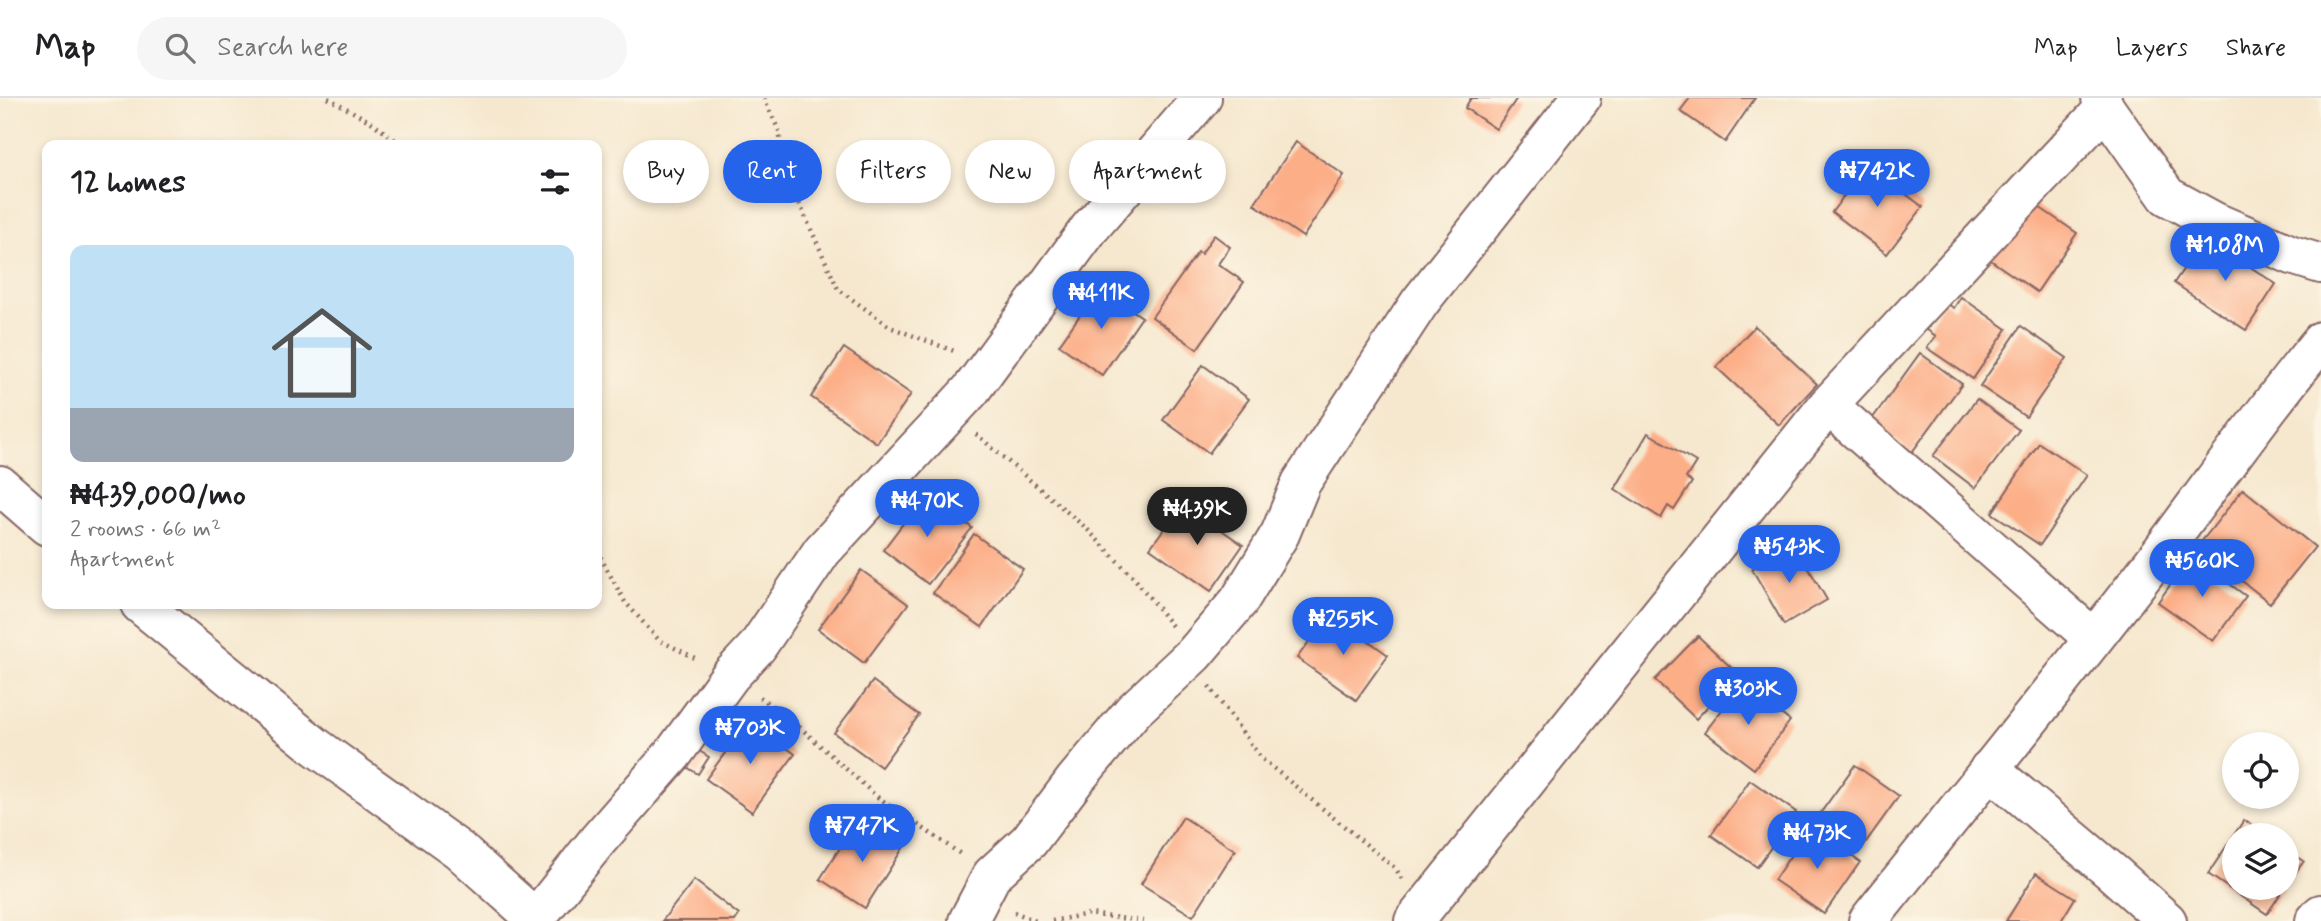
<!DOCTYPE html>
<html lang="en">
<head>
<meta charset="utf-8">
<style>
	body { margin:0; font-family:Mynerve,sans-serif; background:#f6f6f6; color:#202124; height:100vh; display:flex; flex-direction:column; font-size:26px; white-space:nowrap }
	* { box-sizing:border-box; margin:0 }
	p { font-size:23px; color:#757577 }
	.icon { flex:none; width:38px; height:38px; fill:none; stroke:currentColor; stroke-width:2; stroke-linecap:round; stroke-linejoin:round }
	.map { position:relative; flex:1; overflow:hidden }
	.details { position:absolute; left:42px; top:42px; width:560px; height:469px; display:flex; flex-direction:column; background:#fff; border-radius:14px; box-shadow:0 4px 10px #0003 }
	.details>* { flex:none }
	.banner { position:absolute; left:623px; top:42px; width:665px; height:63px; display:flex; gap:14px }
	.controls { position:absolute; left:2222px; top:634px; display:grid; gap:14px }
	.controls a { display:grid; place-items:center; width:77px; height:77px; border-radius:50%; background:#fff; box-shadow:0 4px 10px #0003; font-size:35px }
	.price { position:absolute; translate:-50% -60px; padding:0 16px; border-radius:24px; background:#2563eb; color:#fff; font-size:23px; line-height:46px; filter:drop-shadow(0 2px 4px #0008) }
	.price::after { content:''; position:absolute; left:50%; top:42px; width:21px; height:16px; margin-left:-10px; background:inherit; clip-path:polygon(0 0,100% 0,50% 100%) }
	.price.active { background:#222; color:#fff }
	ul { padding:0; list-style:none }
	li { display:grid; align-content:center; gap:14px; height:371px; padding:0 28px }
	li span { display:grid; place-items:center; height:217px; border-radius:14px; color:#555 }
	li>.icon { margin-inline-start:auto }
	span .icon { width:126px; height:126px; fill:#fffc; stroke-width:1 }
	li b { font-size:30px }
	h2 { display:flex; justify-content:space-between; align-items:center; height:84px; padding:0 28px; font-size:30px }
	.chip { padding:0 24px; border-radius:32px; background:#fff; box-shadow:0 4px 10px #0003; font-size:24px; line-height:63px }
	.chip.active { background:#2563eb; color:#fff }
	header { display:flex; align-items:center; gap:42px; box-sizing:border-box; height:98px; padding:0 35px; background:#fff; border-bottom:2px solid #e0e0e0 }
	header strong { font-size:33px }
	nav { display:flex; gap:38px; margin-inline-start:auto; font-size:24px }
	.search { width:490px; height:63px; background:#f6f6f6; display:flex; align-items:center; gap:18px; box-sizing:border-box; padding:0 24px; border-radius:38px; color:#757577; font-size:26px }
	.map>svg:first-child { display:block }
</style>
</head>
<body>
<header>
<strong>Map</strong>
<div class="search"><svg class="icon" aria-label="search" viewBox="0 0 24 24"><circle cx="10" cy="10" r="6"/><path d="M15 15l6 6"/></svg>Search here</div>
<nav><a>Map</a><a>Layers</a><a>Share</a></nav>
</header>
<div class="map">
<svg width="2321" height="823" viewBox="0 0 2321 823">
	<rect width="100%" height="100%" fill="#fcf5e5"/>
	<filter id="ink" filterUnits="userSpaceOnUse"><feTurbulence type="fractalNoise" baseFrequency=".0143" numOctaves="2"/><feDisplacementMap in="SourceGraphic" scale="14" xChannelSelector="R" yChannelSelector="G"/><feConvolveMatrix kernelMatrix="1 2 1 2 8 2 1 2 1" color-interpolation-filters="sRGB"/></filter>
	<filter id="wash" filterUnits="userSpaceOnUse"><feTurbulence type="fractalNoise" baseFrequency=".00686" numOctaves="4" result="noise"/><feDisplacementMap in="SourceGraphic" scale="28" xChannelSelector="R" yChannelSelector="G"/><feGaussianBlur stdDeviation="1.57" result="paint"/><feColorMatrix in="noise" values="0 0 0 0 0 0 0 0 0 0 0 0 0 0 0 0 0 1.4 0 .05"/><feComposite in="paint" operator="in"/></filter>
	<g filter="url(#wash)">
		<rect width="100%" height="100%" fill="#f6e8cf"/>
		<g id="blocks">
			<g fill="#fcae87">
				<path d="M 1471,0 L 1517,0 L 1496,31 L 1465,10 Z"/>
				<path d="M 1690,0 L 1755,0 L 1725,44 L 1680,13 Z"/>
				<path d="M 1296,44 L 1344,77 L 1303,139 L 1254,106 Z"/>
				<path d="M 1867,67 L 1923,109 L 1887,156 L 1832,114 Z"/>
				<path d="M 2030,103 L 2077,135 L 2037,194 L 1989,161 Z"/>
				<path d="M 1214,137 L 1230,149 L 1218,166 L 1244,184 L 1197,251 L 1152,219 L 1198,154 L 1201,156 Z"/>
				<path d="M 2205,139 L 2276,186 L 2246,232 L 2174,185 Z"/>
				<path d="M 1099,190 L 1142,219 L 1102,277 L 1059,247 Z"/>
				<path d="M 1961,199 L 2007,231 L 1973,281 L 1927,250 L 1936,238 L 1927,232 L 1944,204 L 1954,210 Z"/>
				<path d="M 1755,228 L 1817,286 L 1779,327 L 1716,269 Z"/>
				<path d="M 2021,228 L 2067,260 L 2026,319 L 1980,288 Z"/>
				<path d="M 844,250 L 911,296 L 877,345 L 811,299 Z"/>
				<path d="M 1920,255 L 1962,286 L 1912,354 L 1870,324 Z"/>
				<path d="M 1203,267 L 1249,301 L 1209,355 L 1163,322 Z"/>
				<path d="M 1977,301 L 2019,332 L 1975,390 L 1933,358 Z"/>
				<path d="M 1648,335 L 1696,364 L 1686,380 L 1692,384 L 1674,412 L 1668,408 L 1661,420 L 1615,391 Z"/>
				<path d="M 2039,345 L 2087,377 L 2040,447 L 1992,415 Z"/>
				<path d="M 2243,391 L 2315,449 L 2270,505 L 2198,448 Z"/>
				<path d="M 926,395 L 972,430 L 928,486 L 883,452 Z"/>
				<path d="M 1183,405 L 1243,447 L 1211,493 L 1150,450 Z"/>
				<path d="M 974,436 L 1023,471 L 982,529 L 933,495 Z"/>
				<path d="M 1795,447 L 1827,502 L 1784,527 L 1752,471 Z"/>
				<path d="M 2191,458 L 2246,498 L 2213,543 L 2158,504 Z"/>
				<path d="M 861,472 L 908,506 L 864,565 L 818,531 Z"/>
				<path d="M 1330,515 L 1388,557 L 1356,602 L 1297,560 Z"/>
				<path d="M 1698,538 L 1738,576 L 1696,621 L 1655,582 Z"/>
				<path d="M 873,583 L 919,617 L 881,669 L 834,635 Z"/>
				<path d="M 1742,586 L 1790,623 L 1754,671 L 1705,634 Z"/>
				<path d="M 749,622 L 795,656 L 752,714 L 706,681 Z"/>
				<path d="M 696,651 L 709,659 L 698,676 L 685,668 Z"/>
				<path d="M 1855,667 L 1899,698 L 1858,755 L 1814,724 Z"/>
				<path d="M 1750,682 L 1796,714 L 1757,769 L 1711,737 Z"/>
				<path d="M 1183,719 L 1235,752 L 1193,818 L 1141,786 Z"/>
				<path d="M 858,722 L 903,750 L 865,810 L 820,781 Z"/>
				<path d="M 2244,722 L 2266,737 L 2235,737 L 2235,789 L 2285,789 L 2267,816 L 2208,776 Z"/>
				<path d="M 1810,729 L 1860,764 L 1824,816 L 1774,782 Z"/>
				<path d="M 2287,752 L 2304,763 L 2287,786 Z"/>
				<path d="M 2036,775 L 2075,800 L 2061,823 L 2006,823 Z"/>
				<path d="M 694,782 L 739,817 L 735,823 L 662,823 Z"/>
			</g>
		</g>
	</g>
	<g filter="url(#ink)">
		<use href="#blocks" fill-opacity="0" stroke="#866564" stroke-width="2"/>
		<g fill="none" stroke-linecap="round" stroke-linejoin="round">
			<defs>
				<g id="minor">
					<path d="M 2101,0 L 2105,10 L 2167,98 L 2215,124 L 2292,157 L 2321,166"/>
					<path d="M 1828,307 L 2093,540"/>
					<path d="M 0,387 L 47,428"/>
					<path d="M 140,506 L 316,649 L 459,752 L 538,823"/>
					<path d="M 1989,671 L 2113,775 L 2167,823"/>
					<path d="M 535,821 L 598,742 L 673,656 L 730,578 L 757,549 L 822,453 L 971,292 L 1089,131 L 1202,0"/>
					<path d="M 968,823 L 992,777 L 1029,743 L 1075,682 L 1133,613 L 1194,556 L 1239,503 L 1280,436 L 1301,385 L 1420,204 L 1581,0"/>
					<path d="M 1414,823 L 1828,307 L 2105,10"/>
					<path d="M 1868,823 C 1966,700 2066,579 2161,454 C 2214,383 2265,311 2321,243"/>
					<path d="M 2315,823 L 2321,816"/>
				</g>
			</defs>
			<use href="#minor" stroke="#866564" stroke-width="42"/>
			<g stroke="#866564" stroke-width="4.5" stroke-dasharray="2 5" stroke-linecap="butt">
				<path d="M 328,0 L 371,24 L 402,47"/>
				<path d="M 764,0 L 779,33 L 786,76 L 838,191 L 890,229 L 954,253"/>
				<path d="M 976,336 L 1087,431 L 1135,481 L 1172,528"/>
				<path d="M 597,453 L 625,504 L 659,542 L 699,562"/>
				<path d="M 1209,588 L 1261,660 L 1396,771 L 1402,781"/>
				<path d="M 760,599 L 794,624 L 876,698 L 962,757"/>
				<path d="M 1014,814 L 1036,823"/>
				<path d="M 1052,823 L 1089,816 L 1143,823"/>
			</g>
			<use href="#minor" stroke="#fff" stroke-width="38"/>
		</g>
	</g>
</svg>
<div class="controls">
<a><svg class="icon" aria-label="locate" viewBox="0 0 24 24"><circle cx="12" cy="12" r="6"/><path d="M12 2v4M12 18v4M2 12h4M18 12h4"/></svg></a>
<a><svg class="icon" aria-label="layers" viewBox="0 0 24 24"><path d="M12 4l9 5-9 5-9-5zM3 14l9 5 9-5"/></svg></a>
</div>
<b class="price" style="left:1877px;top:111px">₦742K</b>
<b class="price" style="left:2225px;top:185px">₦1.08M</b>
<b class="price" style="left:1101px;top:233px">₦411K</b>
<b class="price" style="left:927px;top:441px">₦470K</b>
<b class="price active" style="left:1197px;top:449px">₦439K</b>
<b class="price" style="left:1789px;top:487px">₦543K</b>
<b class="price" style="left:2202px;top:501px">₦560K</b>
<b class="price" style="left:1343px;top:559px">₦255K</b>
<b class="price" style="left:1748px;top:629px">₦303K</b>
<b class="price" style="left:750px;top:668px">₦703K</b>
<b class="price" style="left:862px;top:766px">₦747K</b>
<b class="price" style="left:1817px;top:773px">₦473K</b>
<div class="banner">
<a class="chip">Buy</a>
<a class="chip active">Rent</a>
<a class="chip">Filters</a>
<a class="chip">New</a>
<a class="chip">Apartment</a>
</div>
<section class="details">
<h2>12 homes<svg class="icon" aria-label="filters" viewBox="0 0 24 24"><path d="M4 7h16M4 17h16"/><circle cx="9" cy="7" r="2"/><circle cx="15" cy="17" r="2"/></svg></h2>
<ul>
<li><span style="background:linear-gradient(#bfe0f5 75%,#9aa5b1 0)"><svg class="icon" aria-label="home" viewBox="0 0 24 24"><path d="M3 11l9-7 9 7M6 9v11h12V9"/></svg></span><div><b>₦439,000/mo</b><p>2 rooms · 66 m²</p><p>Apartment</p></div></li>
</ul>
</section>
</div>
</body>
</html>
